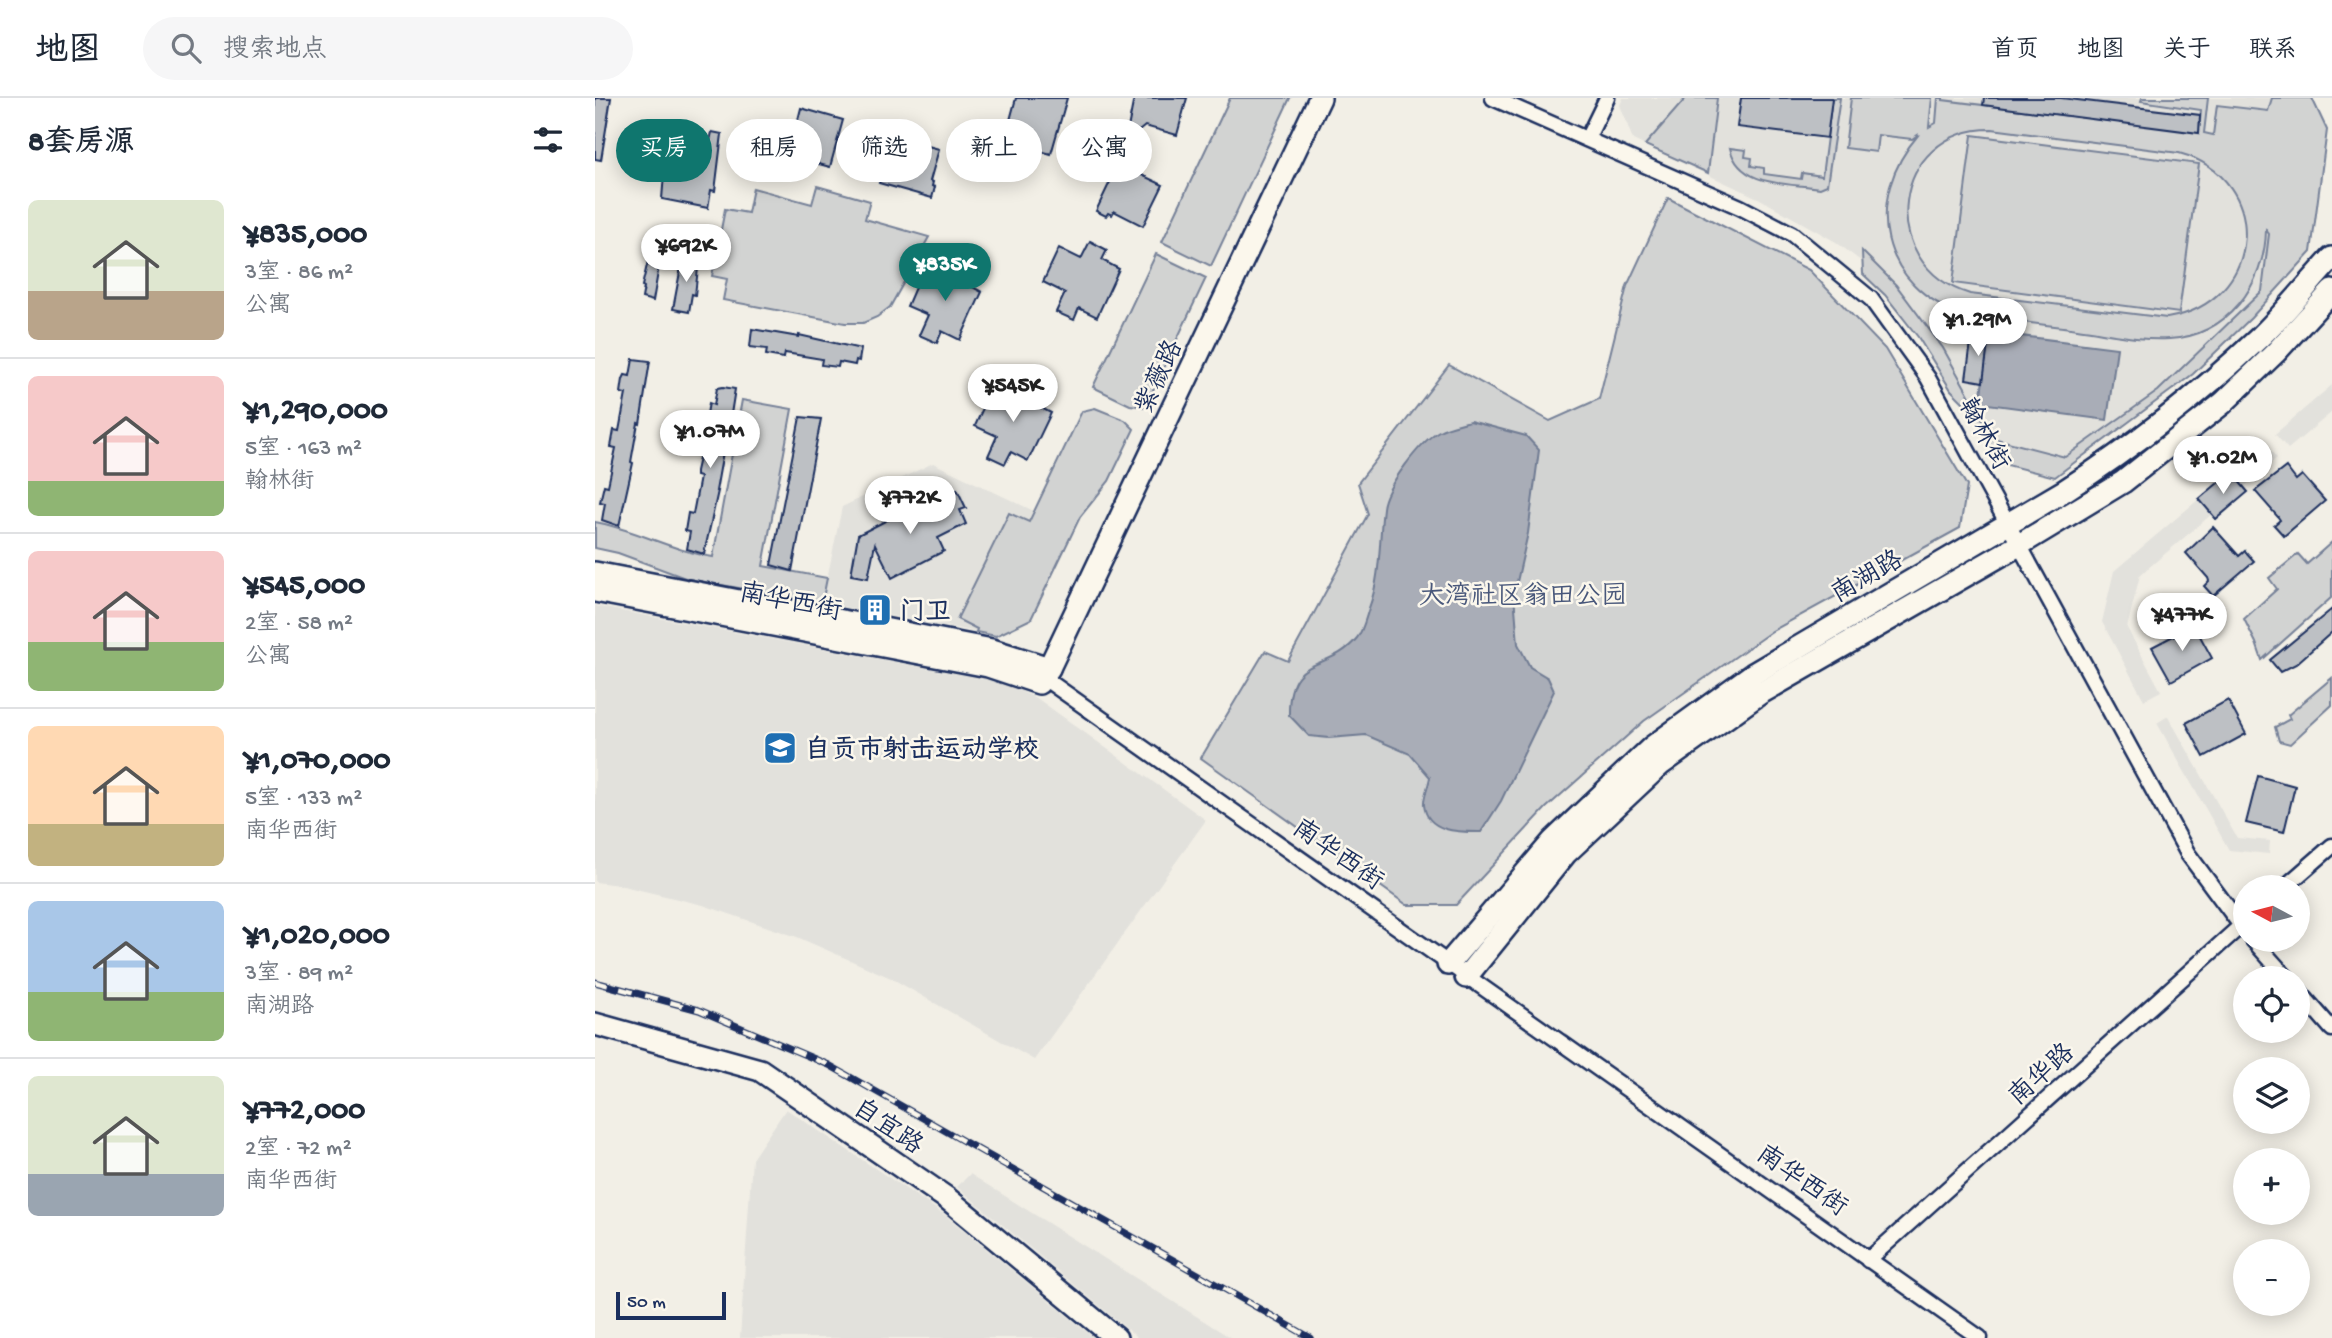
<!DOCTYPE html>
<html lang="zh">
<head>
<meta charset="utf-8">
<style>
	body { margin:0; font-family:"Gochi Hand","LXGW WenKai TC",sans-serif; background:#f6f6f7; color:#1f2937; height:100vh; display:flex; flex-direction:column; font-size:26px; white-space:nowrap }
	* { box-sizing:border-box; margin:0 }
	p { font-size:23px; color:#747a83 }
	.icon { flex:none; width:38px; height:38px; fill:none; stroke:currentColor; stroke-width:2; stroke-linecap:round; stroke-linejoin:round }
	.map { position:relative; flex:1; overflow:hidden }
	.panel { display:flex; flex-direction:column; background:#fff; width:595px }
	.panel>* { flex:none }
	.top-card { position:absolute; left:21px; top:21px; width:665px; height:63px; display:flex; gap:14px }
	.needle { width:46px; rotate:277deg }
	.fabs { position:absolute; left:1638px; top:777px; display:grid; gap:14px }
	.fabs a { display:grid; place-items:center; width:77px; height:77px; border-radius:50%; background:#fff; box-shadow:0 4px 18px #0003; font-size:35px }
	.scale { position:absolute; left:21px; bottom:18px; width:110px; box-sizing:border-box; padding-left:7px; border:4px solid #1b2f5e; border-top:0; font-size:19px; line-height:24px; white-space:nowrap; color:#1b2f5e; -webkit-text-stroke:5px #fbf7ec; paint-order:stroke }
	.price { position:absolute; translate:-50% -60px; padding:0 16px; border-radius:24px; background:#fff; color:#222; font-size:23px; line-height:46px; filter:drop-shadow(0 2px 4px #0008) }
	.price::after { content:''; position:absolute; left:50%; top:42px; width:21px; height:16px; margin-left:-10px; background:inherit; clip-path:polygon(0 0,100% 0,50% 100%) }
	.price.on { background:#0f766e; color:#fff }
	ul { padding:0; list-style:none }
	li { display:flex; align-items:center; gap:21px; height:175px; padding:0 28px }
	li+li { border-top:2px solid #e0e1e3 }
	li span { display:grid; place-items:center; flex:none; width:196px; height:140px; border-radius:10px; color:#555 }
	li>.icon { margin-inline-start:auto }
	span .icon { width:84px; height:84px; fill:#fffc; stroke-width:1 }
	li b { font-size:30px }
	h2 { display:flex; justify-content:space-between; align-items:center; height:84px; padding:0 28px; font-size:30px }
	.pill { padding:0 24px; border-radius:32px; background:#fff; box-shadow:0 4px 18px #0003; font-size:24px; line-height:63px }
	.pill.on { background:#0f766e; color:#fff }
	header { display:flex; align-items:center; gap:42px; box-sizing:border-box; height:98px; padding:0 35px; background:#fff; border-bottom:2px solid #e0e1e3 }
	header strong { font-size:33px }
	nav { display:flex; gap:38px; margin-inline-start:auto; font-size:24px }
	.search { width:490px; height:63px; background:#f6f6f7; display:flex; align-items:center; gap:18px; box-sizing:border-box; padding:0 24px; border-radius:38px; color:#747a83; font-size:26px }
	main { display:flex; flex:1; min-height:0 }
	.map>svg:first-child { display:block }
</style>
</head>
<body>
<header>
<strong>地图</strong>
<div class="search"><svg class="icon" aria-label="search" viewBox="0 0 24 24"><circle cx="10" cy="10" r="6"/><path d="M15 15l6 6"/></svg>搜索地点</div>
<nav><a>首页</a><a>地图</a><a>关于</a><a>联系</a></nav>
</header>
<main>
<section class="panel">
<h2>8套房源<svg class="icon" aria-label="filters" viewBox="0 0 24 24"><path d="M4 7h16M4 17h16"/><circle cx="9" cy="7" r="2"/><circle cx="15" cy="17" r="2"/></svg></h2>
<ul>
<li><span style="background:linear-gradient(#dfe7d0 65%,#b9a48a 0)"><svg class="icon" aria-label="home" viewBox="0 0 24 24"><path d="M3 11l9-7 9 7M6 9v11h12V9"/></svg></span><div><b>¥835,000</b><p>3室 · 86 m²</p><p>公寓</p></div></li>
<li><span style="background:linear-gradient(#f6c9c9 75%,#8fb573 0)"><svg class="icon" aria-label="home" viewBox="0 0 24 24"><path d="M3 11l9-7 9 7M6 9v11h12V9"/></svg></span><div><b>¥1,290,000</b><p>5室 · 163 m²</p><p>翰林街</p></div></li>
<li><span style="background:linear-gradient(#f6c9c9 65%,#8fb573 0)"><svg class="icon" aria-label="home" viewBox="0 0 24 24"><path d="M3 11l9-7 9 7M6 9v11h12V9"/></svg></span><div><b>¥545,000</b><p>2室 · 58 m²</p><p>公寓</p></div></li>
<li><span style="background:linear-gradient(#ffd9b3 70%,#c2b280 0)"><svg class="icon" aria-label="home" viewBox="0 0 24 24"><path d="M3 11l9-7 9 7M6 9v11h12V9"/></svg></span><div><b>¥1,070,000</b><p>5室 · 133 m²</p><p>南华西街</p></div></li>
<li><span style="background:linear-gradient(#a9c7e8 65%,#8fb573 0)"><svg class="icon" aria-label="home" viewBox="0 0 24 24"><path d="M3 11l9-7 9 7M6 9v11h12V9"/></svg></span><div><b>¥1,020,000</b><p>3室 · 89 m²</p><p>南湖路</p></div></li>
<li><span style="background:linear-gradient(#dfe7d0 70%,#9aa5b1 0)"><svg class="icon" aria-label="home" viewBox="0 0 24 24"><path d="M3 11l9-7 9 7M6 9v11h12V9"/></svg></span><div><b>¥772,000</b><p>2室 · 72 m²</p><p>南华西街</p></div></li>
</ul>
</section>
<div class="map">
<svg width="1737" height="1240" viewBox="0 0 1737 1240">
	<rect width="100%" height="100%" fill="#f2efe6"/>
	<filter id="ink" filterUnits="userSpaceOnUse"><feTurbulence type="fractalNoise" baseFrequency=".0143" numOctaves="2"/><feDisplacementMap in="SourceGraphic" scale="14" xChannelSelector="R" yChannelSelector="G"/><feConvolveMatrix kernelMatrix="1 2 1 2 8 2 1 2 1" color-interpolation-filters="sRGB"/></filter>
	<g filter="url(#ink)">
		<g fill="#e2e1dc">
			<path d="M 1028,0 L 1717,0 L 1732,32 L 1716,154 L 1656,220 L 1598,276 L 1460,379 L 1404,365 L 1344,256 L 1267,164 L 1241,144 L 1165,101 L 1038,42 L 1025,7 Z"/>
			<path d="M 1737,287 L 1737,314 L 1693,351 L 1680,336 Z"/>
			<path d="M 1669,345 L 1682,360 L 1649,389 L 1636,374 Z"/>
			<path d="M 338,365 L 439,413 L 381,534 L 227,505 L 247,409 Z"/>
			<path d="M 1604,401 L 1617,416 L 1545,477 L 1532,530 L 1566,593 L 1549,602 L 1507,524 L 1519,473 Z"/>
			<path d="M 0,508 L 406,584 L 443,601 L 611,722 L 439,962 L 296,880 L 202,839 L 108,807 L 24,787 L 0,784 Z"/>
			<path d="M 1573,618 L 1642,740 L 1675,743 L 1674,756 L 1634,752 L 1562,625 Z"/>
			<path d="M 191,1011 L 350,1117 L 499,1240 L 145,1240 L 157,1061 Z"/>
			<path d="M 375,1076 L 636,1240 L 543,1240 L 362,1089 Z"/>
		</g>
		<g fill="#d2d3d2" stroke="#768198" stroke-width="2" fill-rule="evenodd">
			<path d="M 635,0 L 695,0 L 616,168 L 567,144 Z"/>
			<path d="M 1091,0 L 1122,0 L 1113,75 L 1050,47 Z"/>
			<path d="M 1237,0 L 1245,0 L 1232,87 L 1225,90 C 1192,85 1144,89 1135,50 L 1151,52 L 1150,59 L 1157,60 L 1156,68 L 1169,70 L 1169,76 L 1206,81 L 1207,75 L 1227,78 Z"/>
			<path d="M 1256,0 L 1337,0 L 1334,29 L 1341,25 L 1343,0 L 1348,0 L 1348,2 L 1604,34 L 1606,12 L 1546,3 L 1547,0 L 1613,0 L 1609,35 L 1618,37 L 1622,7 L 1673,13 L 1677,0 L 1717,0 L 1732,32 L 1716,154 L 1656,220 L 1598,276 L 1460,379 L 1404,365 L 1374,310 L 1356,292 L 1323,239 L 1290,197 L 1268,176 L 1267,153 L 1301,187 L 1348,250 L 1398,340 L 1470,359 L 1563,293 L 1667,193 L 1674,136 L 1671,132 C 1670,187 1632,238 1574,241 C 1544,243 1512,235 1482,231 C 1445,226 1408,222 1370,217 C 1284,189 1267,102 1324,36 L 1317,41 L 1283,37 L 1281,54 L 1250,50 ZM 1397,31 L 1584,55 C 1679,81 1668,205 1572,220 L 1375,196 C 1279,167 1296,31 1397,31 Z"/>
			<path d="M 1377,37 L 1604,66 L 1584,215 L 1358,185 Z"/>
			<path d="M 222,88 L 275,103 L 270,121 L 334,139 L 295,209 L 282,219 L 268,225 L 250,225 L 128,202 L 132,181 L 117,178 L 130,111 L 153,115 L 158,90 L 217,106 Z"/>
			<path d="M 1073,100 L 1214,172 L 1290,251 L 1372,388 L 1365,430 L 1177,533 L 1049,623 L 951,710 L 861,807 L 812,807 L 606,660 L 670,553 L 693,563 L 773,416 L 763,385 L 854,267 L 955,323 L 1004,301 L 1032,188 Z"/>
			<path d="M 561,156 L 611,180 L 550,309 L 535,307 L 498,289 Z"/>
			<path d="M 147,302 L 197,311 L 168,468 L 232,480 L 227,505 L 93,481 L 23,455 L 0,450 L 0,424 C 40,431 77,453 118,459 Z"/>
			<path d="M 500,310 L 530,322 L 539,331 L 514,383 L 485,419 L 436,521 L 401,538 L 381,534 L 382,531 L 362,521 L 414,415 L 434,424 L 487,313 Z"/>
			<path d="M 1737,444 L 1737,499 L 1667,562 L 1661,545 L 1649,521 L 1682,491 L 1674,480 L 1703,456 L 1712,466 Z"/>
			<path d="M 1737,580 L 1737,607 L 1695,646 L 1684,643 L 1680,629 L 1695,621 L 1693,617 Z"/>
		</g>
		<g fill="#a9adb7" stroke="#707b93" stroke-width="2">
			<path d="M 1394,234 L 1522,250 L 1512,322 L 1385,305 Z"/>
			<path d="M 875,323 L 931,338 L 944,352 L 933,435 L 919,497 L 923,546 L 935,569 L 953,580 L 959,593 L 906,703 L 886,734 C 866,734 832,735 829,707 C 828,700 834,687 835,679 L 815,656 L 771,637 L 734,640 L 714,638 L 694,617 C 693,553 733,576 762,540 C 768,533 771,519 774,510 C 786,478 784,443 788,410 C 790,389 826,343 844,333 C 853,328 865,326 875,323 Z"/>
		</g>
		<g fill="#bdc0c4" stroke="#1b2f5e" stroke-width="2">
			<path d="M 0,0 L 16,0 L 6,62 L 0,61 Z"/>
			<path d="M 421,0 L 472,0 L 456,56 L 445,53 L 443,46 L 411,37 Z"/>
			<path d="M 539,0 L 592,0 L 582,37 L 550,28 L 544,33 L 533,30 Z"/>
			<path d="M 1146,0 L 1237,0 L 1232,40 L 1142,29 Z"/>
			<path d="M 1389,0 L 1466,0 L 1605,17 L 1604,35 L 1388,7 Z"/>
			<path d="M 206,10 L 248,22 L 235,69 L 194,58 Z"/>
			<path d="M 117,34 L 127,36 L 120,93 L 116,92 L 113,110 L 67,101 L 70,64 L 72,65 L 76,48 L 112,56 Z"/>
			<path d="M 300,39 L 344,51 L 335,83 L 338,84 L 337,88 L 340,89 L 337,100 L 284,85 Z"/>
			<path d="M 525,63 L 539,70 L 538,73 L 568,87 L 548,128 L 519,113 L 517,117 L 513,115 L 511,118 L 501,113 Z"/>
			<path d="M 59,138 L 69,140 L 58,203 L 47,200 L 49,189 L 47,188 Z"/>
			<path d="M 495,143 L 512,152 L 507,162 L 524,171 L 502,219 L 484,210 L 479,222 L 461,214 L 470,195 L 448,184 L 464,150 L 486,161 Z"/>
			<path d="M 88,158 L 104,161 L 100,197 L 97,196 L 94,214 L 78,211 Z"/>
			<path d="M 357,166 L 375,175 L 370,185 L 387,194 L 365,242 L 347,233 L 342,245 L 324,237 L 333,217 L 312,208 L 327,173 L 349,184 Z"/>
			<path d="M 157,231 L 204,239 L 204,237 L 266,251 L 264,263 L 261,262 L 260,267 L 244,264 L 243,269 L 226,267 L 227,261 L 190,255 L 189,260 L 171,257 L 172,251 L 155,249 Z"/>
			<path d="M 1377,237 L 1394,239 L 1388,284 L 1371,281 Z"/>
			<path d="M 38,261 L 55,263 L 45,326 L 43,325 L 36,364 L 38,365 L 24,428 L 7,422 L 10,405 L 5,404 L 9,387 L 13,388 L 21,350 L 16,349 L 19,332 L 24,333 L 31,296 L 26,295 L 28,281 L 30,277 L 35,278 Z"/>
			<path d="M 426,287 L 444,295 L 439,306 L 456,315 L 433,363 L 416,354 L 410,366 L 393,358 L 402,338 L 380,328 L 395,294 L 418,304 Z"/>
			<path d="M 128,289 L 140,291 L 130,354 L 128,354 L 121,393 L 123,393 L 109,456 L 92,451 L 95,434 L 90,433 L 93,415 L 98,416 L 105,379 L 101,378 L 101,373 L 104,360 L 109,361 L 116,324 L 111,323 L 113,310 L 114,305 L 119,307 L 122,290 Z"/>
			<path d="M 205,319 L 226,321 L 197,473 L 176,467 Z"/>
			<path d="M 1691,369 L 1701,382 L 1707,377 L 1730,403 L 1689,438 L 1679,427 L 1685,422 L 1683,419 L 1660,393 Z"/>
			<path d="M 1636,374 L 1653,394 L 1621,421 L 1604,401 Z"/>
			<path d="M 362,391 L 371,410 L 365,412 L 371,426 L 343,440 L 349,453 L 297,480 L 280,446 L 273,480 L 256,477 L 263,437 L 335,400 L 337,403 Z"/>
			<path d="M 1618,429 L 1644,458 L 1650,453 L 1659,463 L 1618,498 L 1609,488 L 1614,483 L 1613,480 L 1591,455 Z"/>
			<path d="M 1737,511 L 1737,534 L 1701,566 L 1685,574 L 1675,562 Z"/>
			<path d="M 1599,527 L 1617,560 L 1576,583 L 1557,549 Z"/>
			<path d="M 1633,602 L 1651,636 L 1609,659 L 1591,625 Z"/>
			<path d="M 1663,678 L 1700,688 L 1689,734 L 1651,725 Z"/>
		</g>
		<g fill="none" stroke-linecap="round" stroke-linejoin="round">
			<defs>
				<g id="street">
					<path d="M 898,0 L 1145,109 L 1197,136 L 1276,201 L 1333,280 L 1593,756 L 1650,833"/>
					<path d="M 992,41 L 1012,0"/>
					<path d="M 449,580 L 1385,1240"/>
					<path d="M 1690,789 L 1737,748"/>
					<path d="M 1658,842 L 1692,880"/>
					<path d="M 1703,892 L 1737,931"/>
					<path d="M 1273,1162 L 1650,824"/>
				</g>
				<g id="secondary">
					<path d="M 0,475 L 397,552 L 454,570"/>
					<path d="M 0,493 L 393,568 L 444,585 L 454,570 L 725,0"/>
					<path d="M 853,866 L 958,743 L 1057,649 L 1158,576 L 1469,393 C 1539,348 1604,297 1664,240 C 1690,215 1713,186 1737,160"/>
					<path d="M 871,879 L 971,755 L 1065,667 L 1164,596 L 1424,447 L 1528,384 L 1628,305 L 1681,254 L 1737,193"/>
					<path d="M 0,926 L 165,972 L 353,1101 L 521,1240"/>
				</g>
			</defs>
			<use href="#street" stroke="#1b2f5e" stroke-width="19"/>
			<use href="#secondary" stroke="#1b2f5e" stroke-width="26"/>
			<use href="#street" stroke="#fbf7ec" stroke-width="14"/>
			<use href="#secondary" stroke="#fbf7ec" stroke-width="21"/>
			<defs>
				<path id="rail" d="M 0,884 L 104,912 L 234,967 L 716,1240"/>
			</defs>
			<use href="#rail" stroke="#1b2f5e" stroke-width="7"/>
			<use href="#rail" stroke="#fbf7ec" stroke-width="4.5" stroke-dasharray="13" stroke-linecap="butt"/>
		</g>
	</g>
	<defs>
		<symbol id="building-square" viewBox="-11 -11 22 22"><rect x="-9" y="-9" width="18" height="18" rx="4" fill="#1f6fb2" stroke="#fbf7ec"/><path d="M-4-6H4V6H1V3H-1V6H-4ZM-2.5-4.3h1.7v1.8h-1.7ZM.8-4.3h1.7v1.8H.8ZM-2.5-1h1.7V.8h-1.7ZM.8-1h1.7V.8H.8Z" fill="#fff"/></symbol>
		<symbol id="school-square" viewBox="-11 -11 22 22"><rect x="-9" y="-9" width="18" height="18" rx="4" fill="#1f6fb2" stroke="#fbf7ec"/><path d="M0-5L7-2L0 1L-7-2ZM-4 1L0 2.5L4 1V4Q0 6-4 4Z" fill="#fff"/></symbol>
	</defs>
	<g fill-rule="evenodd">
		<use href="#building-square" x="261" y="493" width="38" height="38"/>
		<use href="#school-square" x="166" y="631" width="38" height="38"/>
	</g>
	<g text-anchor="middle" stroke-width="5" stroke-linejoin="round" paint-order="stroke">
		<g font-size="26" fill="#1b2f5e" stroke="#fbf7ec">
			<text transform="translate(562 278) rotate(-65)" y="9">紫薇路</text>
			<text transform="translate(1391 335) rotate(61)" y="9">翰林街</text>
			<text transform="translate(1271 477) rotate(-30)" y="9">南湖路</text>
			<text transform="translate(196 502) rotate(11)" y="9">南华西街</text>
			<text transform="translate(744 755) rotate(35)" y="9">南华西街</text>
			<text transform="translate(1445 975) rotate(-42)" y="9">南华路</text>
			<text transform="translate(294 1027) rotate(34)" y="9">自宜路</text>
			<text transform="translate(1208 1081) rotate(35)" y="9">南华西街</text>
		</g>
		<g font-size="26" fill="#49587b" stroke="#fbf7ec">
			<text x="928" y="505">大湾社区翁田公园</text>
		</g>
		<g font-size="26" font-weight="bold" fill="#1b2f5e" stroke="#fbf7ec" text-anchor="start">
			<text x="304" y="521">门卫</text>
			<text x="210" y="659">自贡市射击运动学校</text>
		</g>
	</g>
</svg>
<div class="fabs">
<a><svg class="needle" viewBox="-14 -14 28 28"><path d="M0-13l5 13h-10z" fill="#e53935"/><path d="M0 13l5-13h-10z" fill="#747a83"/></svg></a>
<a><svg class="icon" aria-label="locate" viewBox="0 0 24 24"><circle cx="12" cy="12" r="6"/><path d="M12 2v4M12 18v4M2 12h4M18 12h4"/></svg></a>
<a><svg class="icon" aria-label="layers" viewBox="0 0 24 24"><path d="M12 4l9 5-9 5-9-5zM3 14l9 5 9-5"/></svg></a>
<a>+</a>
<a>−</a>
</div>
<div class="scale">50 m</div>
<b class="price" style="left:91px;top:186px">¥692K</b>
<b class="price on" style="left:350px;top:205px">¥835K</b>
<b class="price" style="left:1383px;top:260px">¥1.29M</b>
<b class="price" style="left:418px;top:326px">¥545K</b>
<b class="price" style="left:115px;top:372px">¥1.07M</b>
<b class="price" style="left:1628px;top:398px">¥1.02M</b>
<b class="price" style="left:315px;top:438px">¥772K</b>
<b class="price" style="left:1587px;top:555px">¥477K</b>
<div class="top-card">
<a class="pill on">买房</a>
<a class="pill">租房</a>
<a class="pill">筛选</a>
<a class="pill">新上</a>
<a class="pill">公寓</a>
</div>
</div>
</main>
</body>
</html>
